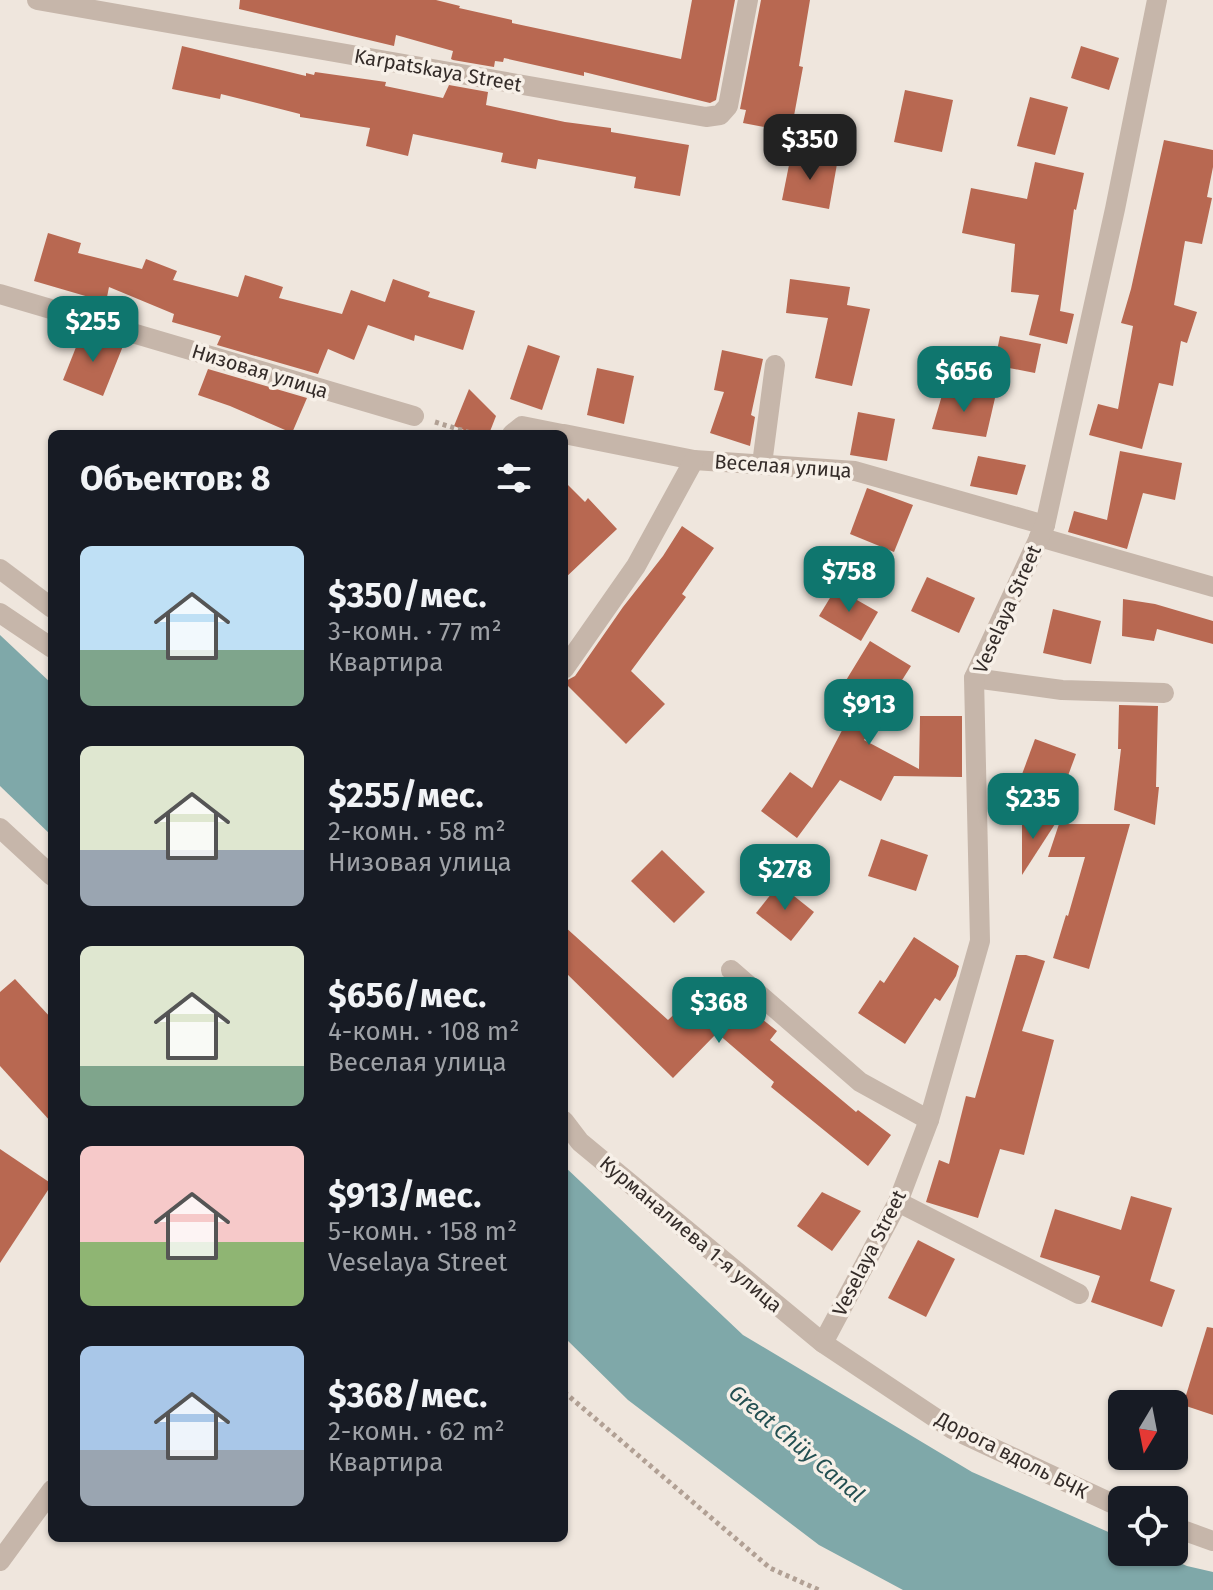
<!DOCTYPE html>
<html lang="ru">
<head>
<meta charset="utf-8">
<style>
	body { margin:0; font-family:"Fira Sans",sans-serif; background:#20242c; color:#f1f3f6; height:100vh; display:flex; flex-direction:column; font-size:30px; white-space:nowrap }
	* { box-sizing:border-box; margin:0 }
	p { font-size:26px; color:#9ea1a6 }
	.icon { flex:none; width:44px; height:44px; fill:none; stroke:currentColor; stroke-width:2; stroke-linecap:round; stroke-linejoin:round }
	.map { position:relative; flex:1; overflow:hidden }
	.panel { position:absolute; left:48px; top:430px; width:520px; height:1112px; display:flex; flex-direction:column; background:#171b24; border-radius:12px; box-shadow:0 2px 6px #0004 }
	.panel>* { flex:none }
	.needle { width:52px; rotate:190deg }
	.fabs { position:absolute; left:1108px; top:1390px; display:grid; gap:16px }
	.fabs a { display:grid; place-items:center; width:80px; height:80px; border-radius:12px; background:#171b24; box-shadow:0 2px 6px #0004; font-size:40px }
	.price { position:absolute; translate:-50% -68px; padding:0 18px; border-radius:16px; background:#0f766e; color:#fff; font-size:26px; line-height:52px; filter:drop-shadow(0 2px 4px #0008) }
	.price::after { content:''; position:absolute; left:50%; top:48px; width:24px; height:18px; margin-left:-12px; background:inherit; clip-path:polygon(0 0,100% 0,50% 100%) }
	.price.selected { background:#222; color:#fff }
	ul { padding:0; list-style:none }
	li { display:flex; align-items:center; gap:24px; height:200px; padding:0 32px }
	li span { display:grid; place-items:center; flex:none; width:224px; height:160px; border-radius:12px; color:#555 }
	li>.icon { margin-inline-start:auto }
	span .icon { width:96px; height:96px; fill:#fffc; stroke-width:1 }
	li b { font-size:34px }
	h2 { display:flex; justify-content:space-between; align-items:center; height:96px; padding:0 32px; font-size:34px }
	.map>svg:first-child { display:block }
</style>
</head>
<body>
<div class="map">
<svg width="1213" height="1590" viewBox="0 0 1213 1590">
	<rect width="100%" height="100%" fill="#efe6dd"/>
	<g fill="#7fa8a9">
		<path d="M 0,635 L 52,684 L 52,836 L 0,786 Z"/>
		<path d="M 564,1166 L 743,1335 L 972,1472 L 1122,1538 L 1122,1552 L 1155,1552 L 1187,1566 L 1213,1572 L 1213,1590 L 903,1590 L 819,1545 L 628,1400 L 564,1337 Z"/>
	</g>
	<g fill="#b86851">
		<path d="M 240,0 L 436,0 L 460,6 L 459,8 L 512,20 L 512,23 L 681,59 L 692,0 L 735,0 L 716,100 L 710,103 L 584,72 L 584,76 L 504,58 L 503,62 L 495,61 L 494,67 L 453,60 L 451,59 L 453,51 L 396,35 L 394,46 L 239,9 Z"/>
		<path d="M 761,0 L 810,0 L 799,66 L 803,67 L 791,132 L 743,123 L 746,110 L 740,109 Z"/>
		<path d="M 182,46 L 306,76 L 306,73 L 314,75 L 315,72 L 386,82 L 385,86 L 443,98 L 449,85 L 488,92 L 486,105 L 565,122 L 611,128 L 611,132 L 689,145 L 680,196 L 634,188 L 636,177 L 538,159 L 536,169 L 501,162 L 503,153 L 413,134 L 408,156 L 366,146 L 370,128 L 300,117 L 300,114 L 221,94 L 220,99 L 172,89 Z"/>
		<path d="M 1081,46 L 1119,58 L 1109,90 L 1071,78 Z"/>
		<path d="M 905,90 L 953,100 L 942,152 L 894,142 Z"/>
		<path d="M 1030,97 L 1068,107 L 1055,155 L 1017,146 Z"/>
		<path d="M 1164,140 L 1213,150 L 1213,167 L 1207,197 L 1212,198 L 1202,244 L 1185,241 L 1174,305 L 1197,312 L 1187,343 L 1181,341 L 1173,386 L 1159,383 L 1142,449 L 1089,435 L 1098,404 L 1118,409 L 1133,326 L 1121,323 L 1131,289 Z"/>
		<path d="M 791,155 L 837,164 L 829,209 L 782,200 Z"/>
		<path d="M 1035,162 L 1084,173 L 1076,210 L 1074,209 L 1060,311 L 1074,314 L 1067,344 L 1029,335 L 1039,295 L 1011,292 L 1015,244 L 962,233 L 971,188 L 1027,199 Z"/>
		<path d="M 48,233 L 81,243 L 78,253 L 142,269 L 146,259 L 177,271 L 173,280 L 238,297 L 245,275 L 283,287 L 279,298 L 342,314 L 351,290 L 385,302 L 393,279 L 430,292 L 428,297 L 475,311 L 463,350 L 415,335 L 414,341 L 368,325 L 354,360 L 328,349 L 318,374 L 217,345 L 221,336 L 172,322 L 174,314 L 109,287 L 106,302 L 34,281 Z"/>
		<path d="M 790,279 L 850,287 L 847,305 L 870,309 L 852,386 L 815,378 L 828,318 L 786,313 Z"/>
		<path d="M 82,332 L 123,346 L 103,396 L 63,380 Z"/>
		<path d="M 1000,336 L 1041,344 L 1035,373 L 994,365 Z"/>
		<path d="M 528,345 L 560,356 L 542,410 L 510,399 Z"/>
		<path d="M 722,350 L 763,359 L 751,415 L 755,417 L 750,446 L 710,433 L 724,392 L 714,390 Z"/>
		<path d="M 597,368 L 634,376 L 624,424 L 587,415 Z"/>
		<path d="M 208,369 L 307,398 L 292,433 L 230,406 L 198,395 Z"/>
		<path d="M 469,389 L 496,416 L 489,434 L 474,434 L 454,426 Z"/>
		<path d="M 943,392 L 995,398 L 986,437 L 932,429 Z"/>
		<path d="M 858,412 L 895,419 L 887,461 L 850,455 Z"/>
		<path d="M 1120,451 L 1182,463 L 1175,500 L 1143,493 L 1127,549 L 1068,532 L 1074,511 L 1107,520 Z"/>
		<path d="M 978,456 L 1026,465 L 1017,495 L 970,486 Z"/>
		<path d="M 564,481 L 585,502 L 588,498 L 617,529 L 564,579 Z"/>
		<path d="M 867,488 L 913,505 L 894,552 L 850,534 Z"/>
		<path d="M 682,526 L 714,548 L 682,594 L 686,597 L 631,671 L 665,704 L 626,744 L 564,682 L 575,676 L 623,607 L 663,556 Z"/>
		<path d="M 927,577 L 975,598 L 959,633 L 911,611 Z"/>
		<path d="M 836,588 L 878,612 L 861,641 L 819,616 Z"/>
		<path d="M 1123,599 L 1155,604 L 1213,621 L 1213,644 L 1157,629 L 1154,641 L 1122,636 Z"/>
		<path d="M 1053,609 L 1101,621 L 1091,664 L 1043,653 Z"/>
		<path d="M 870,641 L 911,666 L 864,740 L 919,769 L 920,716 L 962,716 L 962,777 L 894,776 L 881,801 L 840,780 L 797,838 L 761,811 L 790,772 L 812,788 L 862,692 L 845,682 Z"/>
		<path d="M 1119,705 L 1158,706 L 1156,787 L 1159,787 L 1155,825 L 1114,810 L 1121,749 L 1118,749 Z"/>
		<path d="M 1035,739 L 1076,754 L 1062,792 L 1021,777 Z"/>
		<path d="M 1022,824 L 1055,824 L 1022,875 Z"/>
		<path d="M 1059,824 L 1130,824 L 1089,969 L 1053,958 L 1066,915 L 1068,916 L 1085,857 L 1048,857 Z"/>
		<path d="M 881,839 L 928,855 L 916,891 L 868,876 Z"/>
		<path d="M 662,850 L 705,892 L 674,923 L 631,881 Z"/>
		<path d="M 779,884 L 814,912 L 791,941 L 756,913 Z"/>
		<path d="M 564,926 L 668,1020 L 710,981 L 741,1014 L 747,1007 L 777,1031 L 770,1040 L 856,1112 L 858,1110 L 891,1135 L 868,1166 L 771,1087 L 774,1082 L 717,1033 L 673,1078 L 564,971 Z"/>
		<path d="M 914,937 L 959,966 L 956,976 L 940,1001 L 935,998 L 905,1044 L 858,1013 L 880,980 L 884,983 Z"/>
		<path d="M 1016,955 L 1026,955 L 1045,961 L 1022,1031 L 1054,1040 L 1024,1155 L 1000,1149 L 978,1218 L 926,1202 L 939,1160 L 949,1164 L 966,1096 L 975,1098 Z"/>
		<path d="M 15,979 L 52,1019 L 52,1123 L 0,1066 L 0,992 Z"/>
		<path d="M 0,1149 L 52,1184 L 0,1263 Z"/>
		<path d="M 822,1192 L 861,1211 L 832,1251 L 797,1226 Z"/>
		<path d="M 1131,1196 L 1172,1208 L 1150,1281 L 1175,1290 L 1162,1327 L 1091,1302 L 1100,1276 L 1040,1257 L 1055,1209 L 1121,1230 Z"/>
		<path d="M 918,1240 L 955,1259 L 926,1317 L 888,1298 Z"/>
		<path d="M 1207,1327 L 1213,1328 L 1213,1415 L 1183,1405 Z"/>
	</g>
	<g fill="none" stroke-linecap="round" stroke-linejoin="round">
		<g stroke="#b1a094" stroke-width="5" stroke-dasharray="4 4" stroke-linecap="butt">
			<path d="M 435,422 L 474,434"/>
			<path d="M 564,1392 L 770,1568 L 819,1590"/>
		</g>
		<g stroke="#c6b6aa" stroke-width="20">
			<path d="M 37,0 L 706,117 L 720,115 L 728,106 L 748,0"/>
			<path d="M 0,294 L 414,416"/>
			<path d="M 512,434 L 522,426 L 562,434"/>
			<path d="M 564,434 L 694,460 L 855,471 L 1045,525"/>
			<path d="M 762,464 L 775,365"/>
			<path d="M 1039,537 L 1213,587"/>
			<path d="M 0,569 L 52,608"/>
			<path d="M 0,613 L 52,648"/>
			<path d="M 564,669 L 636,566 L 694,460"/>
			<path d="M 974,678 L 1062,690 L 1164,693"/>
			<path d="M 0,828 L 52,876"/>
			<path d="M 731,970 L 860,1082 L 929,1120"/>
			<path d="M 564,1121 L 580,1142 L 823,1343 L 952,1429 L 1122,1508"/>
			<path d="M 898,1202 L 1079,1294"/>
			<path d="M 823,1343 L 898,1202 L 929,1120 L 980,941 L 974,678 L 1045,525 L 1115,209 L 1157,0"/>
			<path d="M 1174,1527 L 1213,1541"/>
			<path d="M 0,1561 L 52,1490"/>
		</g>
	</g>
	<g text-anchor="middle" stroke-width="7" stroke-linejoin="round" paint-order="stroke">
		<g font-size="20" fill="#342c29" stroke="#f7f0e8">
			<text transform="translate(438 70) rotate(10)" y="7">Karpatskaya Street</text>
			<text transform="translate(260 371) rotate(17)" y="7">Низовая улица</text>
			<text transform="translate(783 466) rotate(4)" y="7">Веселая улица</text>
			<text transform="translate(1007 609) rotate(-66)" y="7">Veselaya Street</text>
			<text transform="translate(691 1234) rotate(40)" y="7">Курманалиева 1-я улица</text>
			<text transform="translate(869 1253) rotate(-63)" y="7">Veselaya Street</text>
			<text transform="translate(1012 1455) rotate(27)" y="7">Дорога вдоль БЧК</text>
		</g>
		<g font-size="22" font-style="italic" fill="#234f51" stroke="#f7f0e8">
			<text transform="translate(797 1443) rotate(40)" y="8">Great Chüy Canal</text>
		</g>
	</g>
</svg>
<div class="fabs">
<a><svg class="needle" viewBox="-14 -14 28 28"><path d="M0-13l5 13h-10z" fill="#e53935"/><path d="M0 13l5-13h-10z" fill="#9ea1a6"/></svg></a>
<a><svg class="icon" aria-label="locate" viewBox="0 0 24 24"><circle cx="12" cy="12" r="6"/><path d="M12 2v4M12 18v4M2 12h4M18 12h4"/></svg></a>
</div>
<b class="price selected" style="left:810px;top:182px">$350</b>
<b class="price" style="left:93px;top:364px">$255</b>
<b class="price" style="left:964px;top:414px">$656</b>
<b class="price" style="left:849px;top:614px">$758</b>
<b class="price" style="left:869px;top:747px">$913</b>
<b class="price" style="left:1033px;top:841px">$235</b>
<b class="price" style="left:785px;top:912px">$278</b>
<b class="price" style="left:719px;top:1045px">$368</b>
<section class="panel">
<h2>Объектов: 8<svg class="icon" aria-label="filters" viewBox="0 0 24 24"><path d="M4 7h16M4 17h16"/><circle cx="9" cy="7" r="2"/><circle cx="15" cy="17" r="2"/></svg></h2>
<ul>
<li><span style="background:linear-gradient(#bfe0f5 65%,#7fa58c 0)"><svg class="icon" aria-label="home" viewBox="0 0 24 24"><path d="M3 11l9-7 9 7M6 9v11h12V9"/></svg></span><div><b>$350/мес.</b><p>3-комн. · 77 m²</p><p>Квартира</p></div></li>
<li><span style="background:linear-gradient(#dfe7d0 65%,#9aa5b1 0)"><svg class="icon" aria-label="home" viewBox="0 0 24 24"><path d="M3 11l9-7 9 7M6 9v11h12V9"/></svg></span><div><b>$255/мес.</b><p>2-комн. · 58 m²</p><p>Низовая улица</p></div></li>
<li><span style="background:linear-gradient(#dfe7d0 75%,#7fa58c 0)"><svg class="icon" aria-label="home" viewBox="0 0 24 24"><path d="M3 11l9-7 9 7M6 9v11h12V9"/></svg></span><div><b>$656/мес.</b><p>4-комн. · 108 m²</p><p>Веселая улица</p></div></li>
<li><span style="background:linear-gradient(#f6c9c9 60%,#8fb573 0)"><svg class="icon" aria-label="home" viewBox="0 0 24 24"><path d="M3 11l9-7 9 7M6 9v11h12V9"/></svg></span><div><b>$913/мес.</b><p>5-комн. · 158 m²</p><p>Veselaya Street</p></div></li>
<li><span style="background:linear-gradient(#a9c7e8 65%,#9aa5b1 0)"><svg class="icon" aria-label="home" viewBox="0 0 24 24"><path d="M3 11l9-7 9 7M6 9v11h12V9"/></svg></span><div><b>$368/мес.</b><p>2-комн. · 62 m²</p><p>Квартира</p></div></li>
</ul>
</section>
</div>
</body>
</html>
